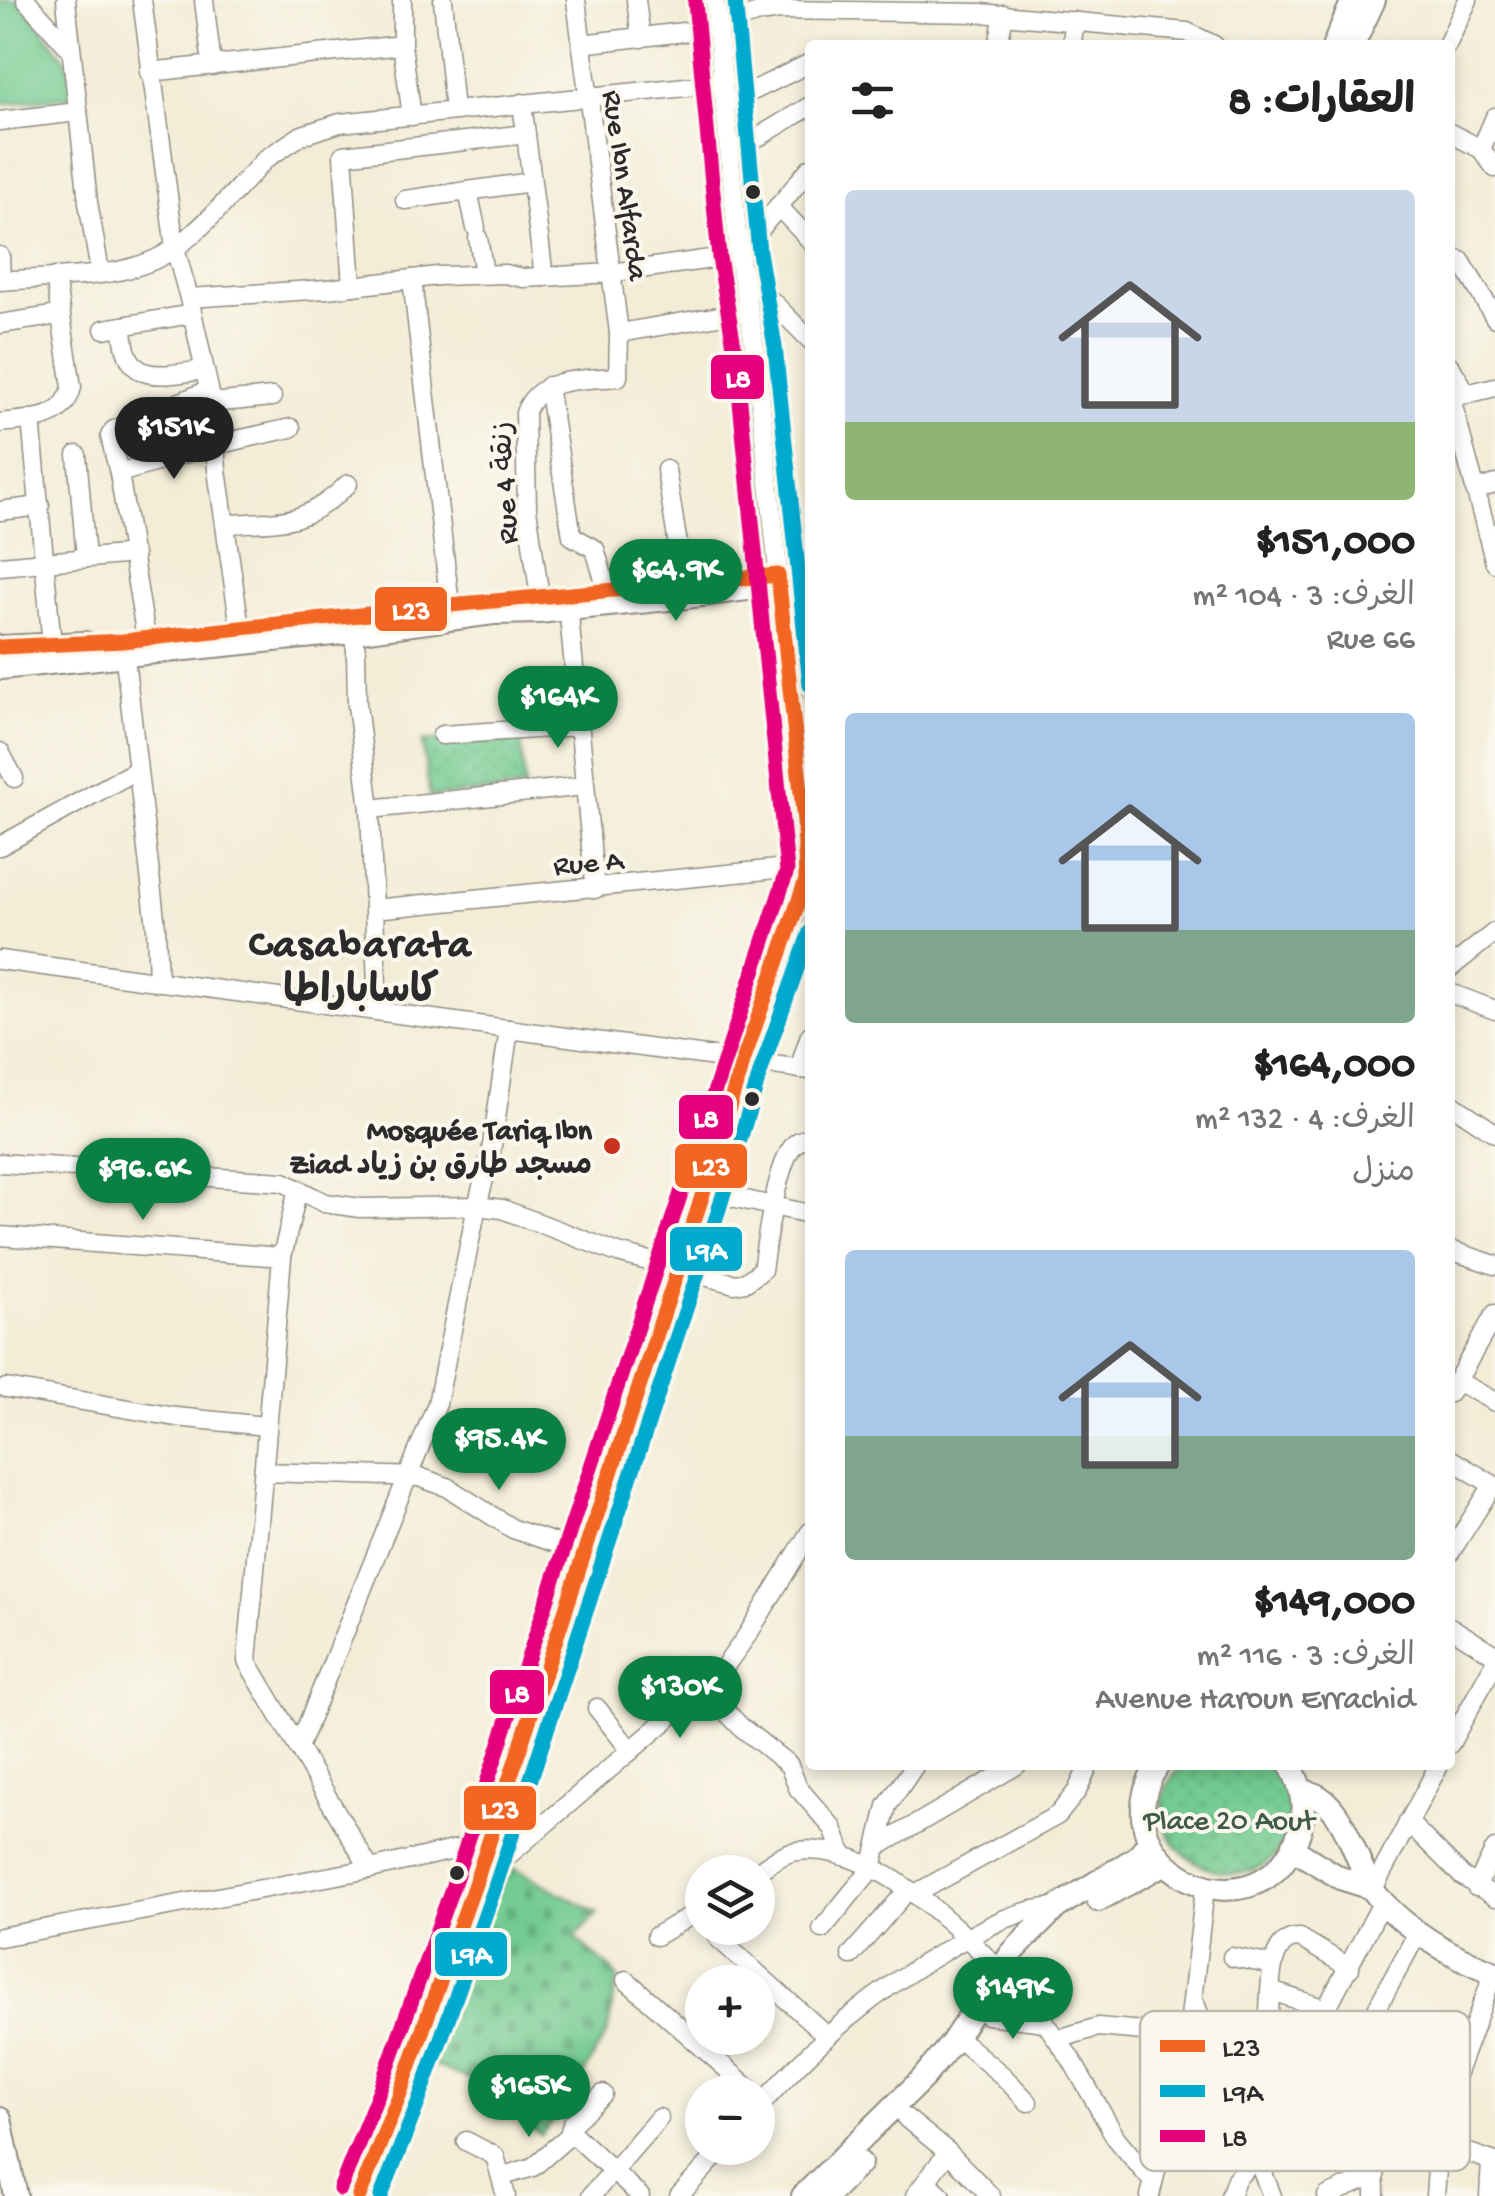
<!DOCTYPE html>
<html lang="ar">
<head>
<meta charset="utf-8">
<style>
	body { margin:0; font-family:"Gochi Hand","Playpen Sans Arabic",sans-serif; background:#f2f2f2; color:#222; direction:rtl; height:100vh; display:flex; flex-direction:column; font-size:38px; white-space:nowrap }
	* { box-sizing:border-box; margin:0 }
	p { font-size:32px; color:#767676 }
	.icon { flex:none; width:55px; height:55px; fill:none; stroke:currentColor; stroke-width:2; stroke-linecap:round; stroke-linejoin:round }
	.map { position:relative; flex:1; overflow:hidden; direction:ltr }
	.drawer { position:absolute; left:805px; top:40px; width:650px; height:1730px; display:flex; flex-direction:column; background:#fff; border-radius:10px; box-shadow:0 5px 15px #0003; direction:rtl }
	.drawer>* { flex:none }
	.controls { position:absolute; left:685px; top:1855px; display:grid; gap:20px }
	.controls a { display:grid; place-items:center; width:90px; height:90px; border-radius:50%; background:#fff; box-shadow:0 5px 15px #0003; font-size:50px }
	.price { position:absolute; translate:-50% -85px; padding:0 22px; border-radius:35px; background:#0b8043; color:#fff; font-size:32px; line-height:65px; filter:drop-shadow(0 2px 5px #0008) }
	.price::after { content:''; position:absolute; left:50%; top:60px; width:30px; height:22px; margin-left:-15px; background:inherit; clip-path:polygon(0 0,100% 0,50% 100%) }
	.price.active { background:#222; color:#fff }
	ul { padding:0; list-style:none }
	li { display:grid; align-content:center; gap:20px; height:530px; padding:0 40px }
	li span { display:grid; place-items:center; height:310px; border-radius:10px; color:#555 }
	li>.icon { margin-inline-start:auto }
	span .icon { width:180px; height:180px; fill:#fffc; stroke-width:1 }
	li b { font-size:42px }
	h2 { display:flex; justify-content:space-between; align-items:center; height:120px; padding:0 40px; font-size:42px }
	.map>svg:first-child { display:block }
</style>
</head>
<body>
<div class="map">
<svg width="1495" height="2196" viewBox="0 0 1495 2196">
	<defs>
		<pattern id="cemetery-stones" width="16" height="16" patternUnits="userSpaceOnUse" patternTransform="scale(2.5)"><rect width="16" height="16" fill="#73cb91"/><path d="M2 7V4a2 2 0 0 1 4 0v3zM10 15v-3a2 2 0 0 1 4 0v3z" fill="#64ae7d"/></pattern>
		<pattern id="park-dots" width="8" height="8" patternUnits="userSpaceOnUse" patternTransform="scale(2.5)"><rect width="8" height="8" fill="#73cb91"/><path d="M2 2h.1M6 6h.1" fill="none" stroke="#64ae7d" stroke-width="1.8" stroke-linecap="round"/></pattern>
	</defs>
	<rect width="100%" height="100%" fill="#fbf7ec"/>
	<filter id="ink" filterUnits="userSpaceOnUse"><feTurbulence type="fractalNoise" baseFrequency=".01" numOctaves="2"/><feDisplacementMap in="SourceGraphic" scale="20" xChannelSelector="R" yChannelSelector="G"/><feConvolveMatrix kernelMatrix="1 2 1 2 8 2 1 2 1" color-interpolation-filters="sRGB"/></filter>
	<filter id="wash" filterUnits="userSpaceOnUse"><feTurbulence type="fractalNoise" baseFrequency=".0048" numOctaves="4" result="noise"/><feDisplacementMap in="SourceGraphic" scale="40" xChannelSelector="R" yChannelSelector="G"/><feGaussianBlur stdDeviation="2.25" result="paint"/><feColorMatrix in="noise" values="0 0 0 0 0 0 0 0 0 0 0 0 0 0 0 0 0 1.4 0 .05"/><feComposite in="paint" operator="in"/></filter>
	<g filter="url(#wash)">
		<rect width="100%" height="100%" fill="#f3edd7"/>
		<path fill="#73cb91" stroke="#4f7b5e" stroke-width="2.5" d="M 0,0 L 20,0 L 66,60 L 75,96 L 0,104 Z"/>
		<path fill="url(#cemetery-stones)" stroke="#4f7b5e" stroke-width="2.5" d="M 514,1868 L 598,1913 L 575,1937 L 618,1977 L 607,2033 L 561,2113 L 540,2135 L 474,2081 L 430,2064 L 483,1894 Z"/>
		<g fill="url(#park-dots)" stroke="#4f7b5e" stroke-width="2.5">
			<path d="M 810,593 L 810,703 L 790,695 L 785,596 Z"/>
			<path d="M 520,732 L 525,788 L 430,797 L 422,742 Z"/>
			<path d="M 1182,1765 L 1276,1765 C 1290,1780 1296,1801 1291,1822 C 1265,1931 1108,1844 1182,1765 Z"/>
		</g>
	</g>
	<g filter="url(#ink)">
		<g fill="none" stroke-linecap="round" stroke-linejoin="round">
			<defs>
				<g id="minor">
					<path d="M 26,0 L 71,50"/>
					<path d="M 66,0 L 88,202 L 100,272"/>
					<path d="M 142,0 L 175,248 L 189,298 L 212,403 L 217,470 L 240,628"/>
					<path d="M 204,0 L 212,66"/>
					<path d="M 402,0 L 402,45 L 412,116"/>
					<path d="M 443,0 L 454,110"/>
					<path d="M 636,0 L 641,38"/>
					<path d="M 581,44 L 701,30 L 759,13 L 780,10 L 981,13 L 1187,32 L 1214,45"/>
					<path d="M 998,45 L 1004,14"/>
					<path d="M 1072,45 L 1074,21"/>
					<path d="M 1447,45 L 1468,0"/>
					<path d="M 149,72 L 402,45"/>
					<path d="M 522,103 L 544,277"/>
					<path d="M 726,104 L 810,63"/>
					<path d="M 0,121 L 78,112"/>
					<path d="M 1450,133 L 1481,149 L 1495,168"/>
					<path d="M 1481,149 L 1495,117"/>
					<path d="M 730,154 L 810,106"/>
					<path d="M 468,191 L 476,228"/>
					<path d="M 405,200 L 531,182"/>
					<path d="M 778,206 L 810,240"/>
					<path d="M 478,238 L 484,273"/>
					<path d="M 0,256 L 1,280"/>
					<path d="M 1450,257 L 1461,261 L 1495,318"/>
					<path d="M 742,271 L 810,340"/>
					<path d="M 412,279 L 450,605"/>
					<path d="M 0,281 C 49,277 116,280 160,257 C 199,237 235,189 267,158 L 302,135 L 340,123 L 724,83"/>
					<path d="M 352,286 L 343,155 L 526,134"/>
					<path d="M 189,298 L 327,289 L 438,276 L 505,274 L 523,278 L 612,273 L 739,255 L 810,168"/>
					<path d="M 0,324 L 59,315"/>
					<path d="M 123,326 C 124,386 157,376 204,370"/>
					<path d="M 104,329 L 192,314"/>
					<path d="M 619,333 L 748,311"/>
					<path d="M 1450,366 L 1467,394"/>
					<path d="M 548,386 L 572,536 L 595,549 L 607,590"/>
					<path d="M 1450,398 L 1495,387"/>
					<path d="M 1451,398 L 1495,563"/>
					<path d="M 212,403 L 272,397"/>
					<path d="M 31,419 L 52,645"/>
					<path d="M 0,423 C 30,419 64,422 72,387 L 55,277"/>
					<path d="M 77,455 L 86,558"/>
					<path d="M 666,470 L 684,583"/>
					<path d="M 119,473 L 215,445 L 291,428"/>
					<path d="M 1475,490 L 1495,484"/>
					<path d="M 0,511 L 40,506"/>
					<path d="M 225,524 C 282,521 305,526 348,484"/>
					<path d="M 0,566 L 134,554"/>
					<path d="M 567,594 L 595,889"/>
					<path d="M 540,597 L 527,509 L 525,413 C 538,376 584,380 618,377 L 619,333 L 576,0"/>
					<path d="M 350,618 L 356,650 L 357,705 L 370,809 L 378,1011"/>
					<path d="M 146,638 L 119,473 L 110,436 L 114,430 L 209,390"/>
					<path d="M 123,641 L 156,927 L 158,982"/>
					<path d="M 442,735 L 580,726"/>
					<path d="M 0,752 L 14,778"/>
					<path d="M 370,809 L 585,786"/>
					<path d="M 0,846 L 137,770"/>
					<path d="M 374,909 L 807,866"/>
					<path d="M 0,960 L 810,1070"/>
					<path d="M 1450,968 L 1495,932"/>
					<path d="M 1450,993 L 1495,1010"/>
					<path d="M 799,1069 L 810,1035"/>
					<path d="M 1450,1103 L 1495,1133"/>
					<path d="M 0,1163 L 283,1182 L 325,1203 L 360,1208 L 477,1206 L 502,1209 L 618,1253 L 735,1284 L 746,1282 L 762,1270 C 766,1244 777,1161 795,1144 C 800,1139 803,1140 810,1138"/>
					<path d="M 298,1189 L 282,1257 L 247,1661 L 370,1869"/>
					<path d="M 704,1191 L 805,1213"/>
					<path d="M 0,1236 L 282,1257"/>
					<path d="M 1450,1250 L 1495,1265"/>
					<path d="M 1457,1381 L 1495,1402"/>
					<path d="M 6,1388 L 176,1417 L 266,1426"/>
					<path d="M 1450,1393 L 1495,1314"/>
					<path d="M 1450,1459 L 1495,1486"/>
					<path d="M 264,1472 L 419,1477 L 447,1487 L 513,1529 L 585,1553"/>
					<path d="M 1450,1553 L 1493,1485"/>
					<path d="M 1450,1627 L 1495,1655"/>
					<path d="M 705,1690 L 741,1727 L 789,1765 L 798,1788 L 833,1828 L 843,1856"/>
					<path d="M 597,1708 L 631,1751"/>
					<path d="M 1450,1744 L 1495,1662"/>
					<path d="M 298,1748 L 437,1404 L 477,1206 L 491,1152 L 509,1029"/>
					<path d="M 1408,1822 L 1462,1876 L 1495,1897"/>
					<path d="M 879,1846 L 1017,1765"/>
					<path d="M 757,1872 C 769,1864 783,1852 798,1851 C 870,1842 955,1924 1000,1971"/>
					<path d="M 476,1883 L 718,1676 L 748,1634 L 810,1532"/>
					<path d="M 1476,1887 L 1495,1849"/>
					<path d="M 1372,1891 L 1439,1765"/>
					<path d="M 915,1894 L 1058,1815 L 1077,1791 L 1089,1765"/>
					<path d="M 822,1929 L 872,1868 L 887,1806 L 915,1765"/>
					<path d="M 656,1936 L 702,1909"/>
					<path d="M 0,1937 L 370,1869 L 488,1842"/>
					<path d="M 718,1938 L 826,2035"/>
					<path d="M 851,1955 L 908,1890"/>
					<path d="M 1232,1957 L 1273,1965"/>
					<path d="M 1019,1970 L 1045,2022 L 1071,2059 L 1116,2138 L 1153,2182"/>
					<path d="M 626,1980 L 753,2092"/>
					<path d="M 1271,1991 L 1326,2009 L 1382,1903"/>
					<path d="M 1194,2001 L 1272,2196"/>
					<path d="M 987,2015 L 1045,2022"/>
					<path d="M 1058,2039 L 1098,2027 L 1188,2035"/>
					<path d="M 966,2045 L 1003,2076 L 1028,2102"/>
					<path d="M 1383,2070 L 1439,2089 L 1451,2089 L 1494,1972"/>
					<path d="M 1176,2089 L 1229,2090"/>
					<path d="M 1229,2090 C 1246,2079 1260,2059 1266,2040 C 1274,2014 1260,1936 1300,1938 L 1350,1968"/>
					<path d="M 603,2094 L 572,2124 L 570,2131 L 640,2196"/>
					<path d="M 758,2108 C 818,2040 871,1993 951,1947 C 986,1927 1016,1909 1057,1907"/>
					<path d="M 906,2118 L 948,2152 L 991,2196"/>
					<path d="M 1347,2120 C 1342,2052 1390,1990 1418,1931"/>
					<path d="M 1373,2120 L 1375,2196"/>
					<path d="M 466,2141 L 495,2156 L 506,2196"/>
					<path d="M 503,2176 L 533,2167 L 571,2134"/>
					<path d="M 927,2182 L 942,2196"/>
					<path d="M 359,2196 L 399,2096 L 475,1884 L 699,1206 L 743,1061 L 802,895 L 807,873 L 804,821 L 755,349 L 739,255 L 715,0"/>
					<path d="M 591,2196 L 659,2118"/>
					<path d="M 679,2196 L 723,2148"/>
					<path d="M 915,2196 L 948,2152"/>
					<path d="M 1150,2196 L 1188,2035 L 1205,1888"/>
					<path d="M 1230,2196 L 1236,2179 L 1251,2163 L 1279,2154 L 1347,2120 L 1373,2120 L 1495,2162"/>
					<path d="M 1327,2196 L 1375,2175"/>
					<path d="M 1435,2196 L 1439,2143"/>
					<path d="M 1489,2196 L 1491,2161"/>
				</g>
				<g id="major">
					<path d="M 1334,45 L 1353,0"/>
					<path d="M 1353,45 L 1374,0"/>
					<path d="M 0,647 L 86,643"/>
					<path d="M 0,668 L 353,632 L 493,613 L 538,612 L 678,598 L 810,581"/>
					<path d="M 1158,1765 C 1094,1861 1252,1947 1297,1838 C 1307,1814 1303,1787 1290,1765"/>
					<path d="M 1301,1791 C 1348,1795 1355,1872 1379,1898 C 1409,1932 1454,1957 1495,1973"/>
					<path d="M 1293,1849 L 1340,1878 L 1369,1887"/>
					<path d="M 1098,1900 L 1164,1864"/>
					<path d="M 0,2119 L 16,2196"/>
					<path d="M 803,2196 L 923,2078 L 951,2044 L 1011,1954 L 1031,1933 L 1057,1907 L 1137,1857 L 1150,1841"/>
					<path d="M 827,2196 L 860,2163"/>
				</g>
			</defs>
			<use href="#minor" stroke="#8f8c81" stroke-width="21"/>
			<use href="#major" stroke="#8f8c81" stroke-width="26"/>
			<use href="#minor" stroke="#fff" stroke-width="18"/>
			<use href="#major" stroke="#fff" stroke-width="22"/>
			<defs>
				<path id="bus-1" d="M 0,647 L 123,641 L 450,605 L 778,575 L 804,821 L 806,880 L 743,1061 L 699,1206 L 475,1884 L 399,2096 L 359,2196"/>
				<g id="bus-2">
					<path d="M 735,0 L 759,252 L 775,347 L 810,685"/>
					<path d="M 381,2196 L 418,2103 L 494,1890 L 718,1212 L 762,1067 L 810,932"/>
				</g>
				<path id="bus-3" d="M 340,2189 L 380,2089 L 456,1877 L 787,871 L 735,352 L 719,257 L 695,2"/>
			</defs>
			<use href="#bus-1" stroke="#fbf7ec" stroke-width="22"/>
			<use href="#bus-2" stroke="#fbf7ec" stroke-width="22"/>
			<use href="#bus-3" stroke="#fbf7ec" stroke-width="22"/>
			<use href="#bus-1" stroke="#f26522" stroke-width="15"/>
			<use href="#bus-2" stroke="#00a9ce" stroke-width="15"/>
			<use href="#bus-3" stroke="#e5007d" stroke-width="15"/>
		</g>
	</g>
	<g fill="#2b2b2b" stroke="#fbf7ec" stroke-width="4">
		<circle cx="753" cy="192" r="9"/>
		<circle cx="752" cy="1099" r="9"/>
		<circle cx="457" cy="1873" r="9"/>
	</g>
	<circle fill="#c8321e" stroke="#fbf7ec" stroke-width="4" cx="612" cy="1146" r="10"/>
	<g text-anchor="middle" stroke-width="8" stroke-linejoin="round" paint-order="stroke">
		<g font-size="30" fill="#2b2b2b" stroke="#fbf7ec">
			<text transform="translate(627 185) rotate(82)" y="10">Rue Ibn Alfarda</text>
			<text transform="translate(503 483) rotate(-93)" y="10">Rue 4 زنقة</text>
			<text transform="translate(588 861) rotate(-5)" y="10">Rue A</text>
		</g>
		<g font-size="30" font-weight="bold" fill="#2b2b2b" stroke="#fbf7ec" text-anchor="end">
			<text x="592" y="1139">Mosquée Tariq Ibn<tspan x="592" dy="34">Ziad مسجد طارق بن زياد</tspan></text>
		</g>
		<g font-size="30" fill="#415b4a" stroke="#fbf7ec">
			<text x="1229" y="1829">Place 20 Aout</text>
		</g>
		<g font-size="40" font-weight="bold" letter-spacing="2.5" fill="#2b2b2b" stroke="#fbf7ec">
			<text x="361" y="955">Casabarata<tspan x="361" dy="46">كاساباراطا</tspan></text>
		</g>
	</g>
	<rect x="1140" y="2011" width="330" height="160" rx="15" fill="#fbf7ec" stroke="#bdbab2" stroke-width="2.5"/>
	<rect x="1160" y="2040" width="45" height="12" fill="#f26522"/>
	<rect x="1160" y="2085" width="45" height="12" fill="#00a9ce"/>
	<rect x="1160" y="2130" width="45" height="12" fill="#e5007d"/>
	<g font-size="28" fill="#2b2b2b">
		<text x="1222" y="2056">L23</text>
		<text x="1222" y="2101">L9A</text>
		<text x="1222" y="2146">L8</text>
	</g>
	<g stroke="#fbf7ec" stroke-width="4">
		<rect x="709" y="353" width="57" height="48" rx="10" fill="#e5007d"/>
		<rect x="373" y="585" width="76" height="48" rx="10" fill="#f26522"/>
		<rect x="677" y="1093" width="58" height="48" rx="10" fill="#e5007d"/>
		<rect x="673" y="1142" width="76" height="48" rx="10" fill="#f26522"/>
		<rect x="668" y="1225" width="76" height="48" rx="10" fill="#00a9ce"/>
		<rect x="488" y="1668" width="58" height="48" rx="10" fill="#e5007d"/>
		<rect x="462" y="1784" width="76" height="48" rx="10" fill="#f26522"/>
		<rect x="433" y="1930" width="76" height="48" rx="10" fill="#00a9ce"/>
	</g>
	<g font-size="28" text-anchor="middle" font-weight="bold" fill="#fff">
		<text x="738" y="387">L8</text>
		<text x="411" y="619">L23</text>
		<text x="706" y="1127">L8</text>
		<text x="711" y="1175">L23</text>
		<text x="706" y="1259">L9A</text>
		<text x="517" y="1702">L8</text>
		<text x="500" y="1818">L23</text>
		<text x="471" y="1963">L9A</text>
	</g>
</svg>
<div class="controls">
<a><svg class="icon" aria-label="layers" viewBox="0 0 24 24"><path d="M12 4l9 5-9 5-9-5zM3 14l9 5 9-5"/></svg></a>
<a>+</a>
<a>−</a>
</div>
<b class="price active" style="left:174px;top:482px">$151K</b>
<b class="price" style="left:676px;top:624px">$64.9K</b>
<b class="price" style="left:558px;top:751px">$164K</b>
<b class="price" style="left:143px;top:1223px">$96.6K</b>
<b class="price" style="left:499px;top:1493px">$95.4K</b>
<b class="price" style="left:680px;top:1741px">$130K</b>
<b class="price" style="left:1013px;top:2042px">$149K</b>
<b class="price" style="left:529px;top:2140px">$165K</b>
<section class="drawer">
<h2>العقارات: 8<svg class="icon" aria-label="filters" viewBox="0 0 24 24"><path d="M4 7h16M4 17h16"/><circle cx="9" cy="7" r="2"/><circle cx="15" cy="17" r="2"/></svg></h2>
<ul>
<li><span style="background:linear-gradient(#c9d6e8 75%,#8fb573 0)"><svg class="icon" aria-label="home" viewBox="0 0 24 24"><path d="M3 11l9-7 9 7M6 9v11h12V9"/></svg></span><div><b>$151,000</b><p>الغرف: 3 · 104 m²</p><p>Rue 66</p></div></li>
<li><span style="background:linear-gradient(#a9c7e8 70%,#7fa58c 0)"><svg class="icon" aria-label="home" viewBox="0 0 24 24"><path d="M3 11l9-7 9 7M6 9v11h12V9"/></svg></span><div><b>$164,000</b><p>الغرف: 4 · 132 m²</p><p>منزل</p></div></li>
<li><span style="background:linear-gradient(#a9c7e8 60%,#7fa58c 0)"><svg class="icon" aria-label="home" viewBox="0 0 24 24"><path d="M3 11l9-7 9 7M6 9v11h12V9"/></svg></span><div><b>$149,000</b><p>الغرف: 3 · 116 m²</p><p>Avenue Haroun Errachid</p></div></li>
</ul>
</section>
</div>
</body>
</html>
